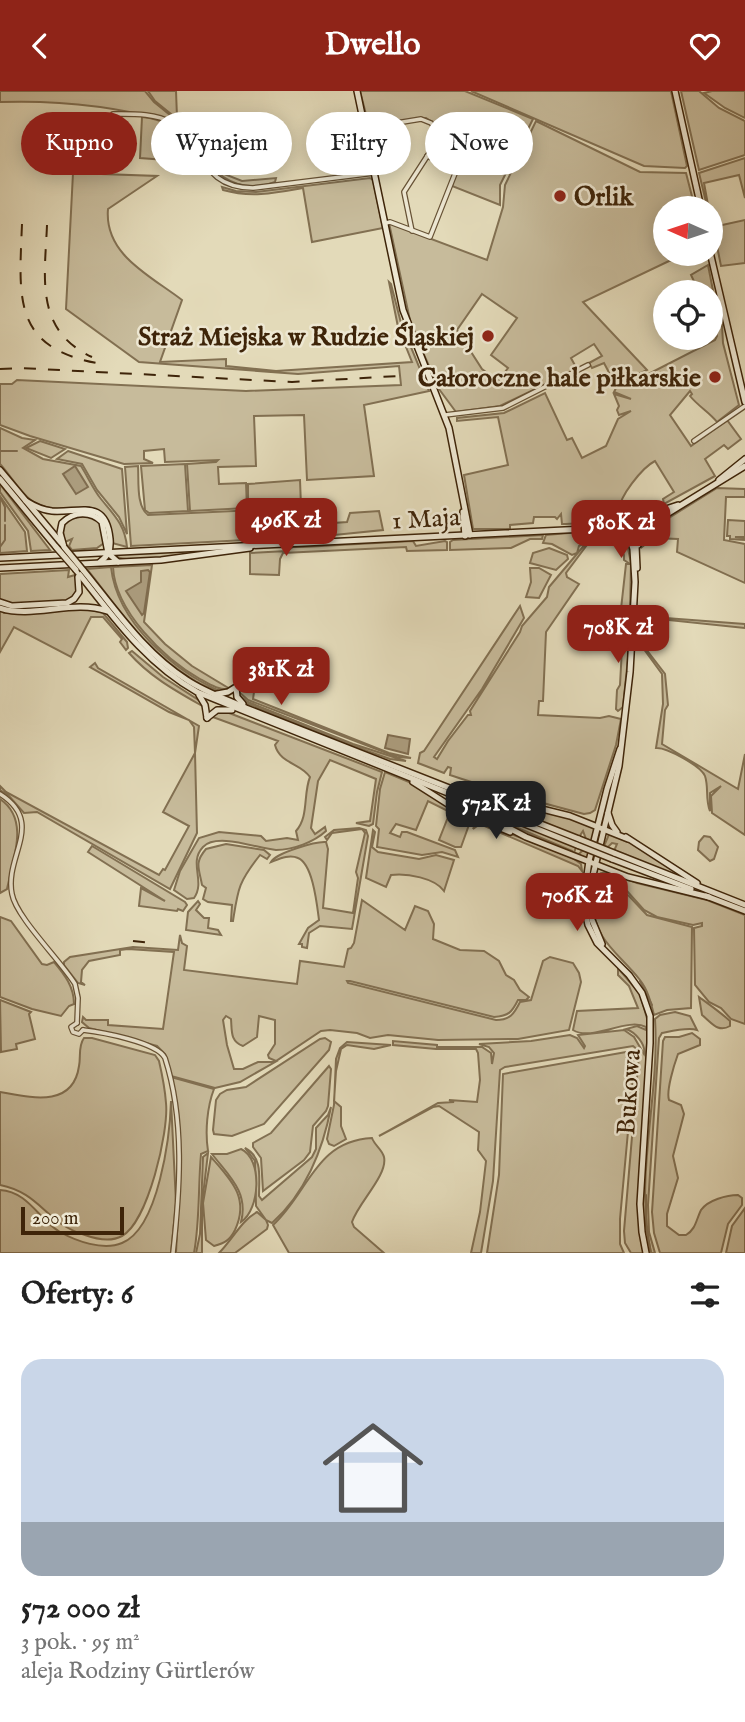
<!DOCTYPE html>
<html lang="pl">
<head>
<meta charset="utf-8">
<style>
	body { margin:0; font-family:"IM FELL English",serif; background:#f2f2f2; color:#222; height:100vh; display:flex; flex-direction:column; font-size:26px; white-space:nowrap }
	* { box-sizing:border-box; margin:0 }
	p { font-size:23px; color:#767676 }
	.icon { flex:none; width:38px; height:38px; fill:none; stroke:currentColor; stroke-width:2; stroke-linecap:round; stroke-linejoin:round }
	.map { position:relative; height:1162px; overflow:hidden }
	.sheet { display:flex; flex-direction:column; background:#fff; flex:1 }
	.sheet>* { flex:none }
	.hud { position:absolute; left:21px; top:21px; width:704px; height:63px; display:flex; gap:14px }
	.needle { width:46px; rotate:273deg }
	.buttons { position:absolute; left:653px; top:105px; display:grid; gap:14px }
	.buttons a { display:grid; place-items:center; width:70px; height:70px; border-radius:50%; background:#fff; box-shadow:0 4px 18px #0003; font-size:35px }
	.scale { position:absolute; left:21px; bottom:18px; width:103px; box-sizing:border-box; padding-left:7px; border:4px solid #3e2409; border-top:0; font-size:19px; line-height:24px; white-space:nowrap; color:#3e2409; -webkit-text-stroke:5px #ede7d2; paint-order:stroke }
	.price { position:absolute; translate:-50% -60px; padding:0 16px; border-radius:14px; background:#8f2418; color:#fff; font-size:23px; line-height:46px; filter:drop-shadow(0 2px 4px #0008) }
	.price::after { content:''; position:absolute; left:50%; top:42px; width:21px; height:16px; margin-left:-10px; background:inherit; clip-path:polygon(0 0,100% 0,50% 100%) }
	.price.on { background:#222; color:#fff }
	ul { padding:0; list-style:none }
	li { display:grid; align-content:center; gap:14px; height:371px; padding:0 21px }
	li+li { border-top:2px solid #e0e0e0 }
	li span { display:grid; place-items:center; height:217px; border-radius:21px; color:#555 }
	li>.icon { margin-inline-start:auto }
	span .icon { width:126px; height:126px; fill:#fffc; stroke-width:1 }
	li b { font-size:30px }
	h2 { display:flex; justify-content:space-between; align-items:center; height:84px; padding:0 21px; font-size:30px }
	.tag { padding:0 24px; border-radius:32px; background:#fff; box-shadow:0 4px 18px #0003; font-size:24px; line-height:63px }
	.tag.on { background:#8f2418; color:#fff }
	header { display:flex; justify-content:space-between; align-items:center; height:91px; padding:0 21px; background:#8f2418; color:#fff; font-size:32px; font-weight:700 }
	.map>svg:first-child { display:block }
</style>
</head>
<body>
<header><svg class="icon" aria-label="back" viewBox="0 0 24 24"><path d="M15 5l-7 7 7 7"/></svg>Dwello<svg class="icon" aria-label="heart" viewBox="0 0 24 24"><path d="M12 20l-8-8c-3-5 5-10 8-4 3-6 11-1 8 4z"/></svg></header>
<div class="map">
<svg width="745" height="1162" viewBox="0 0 745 1162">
	<rect width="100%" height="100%" fill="#e3dab9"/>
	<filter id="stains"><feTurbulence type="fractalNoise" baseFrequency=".00286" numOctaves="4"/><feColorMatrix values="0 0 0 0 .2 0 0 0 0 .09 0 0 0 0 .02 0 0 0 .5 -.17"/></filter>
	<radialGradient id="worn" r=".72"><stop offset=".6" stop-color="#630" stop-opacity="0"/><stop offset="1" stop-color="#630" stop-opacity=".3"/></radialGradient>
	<g fill="#c7bb9b" stroke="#827052" stroke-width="2" fill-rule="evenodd">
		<path d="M 0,0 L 145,0 L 154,11 L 170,24 L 169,30 C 114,15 58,9 0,11 Z"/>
		<path d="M 148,0 L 176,0 L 177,26 L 219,81 L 242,90 L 276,87 L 275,91 C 224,109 204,66 177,32 L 172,30 L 171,23 L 155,10 Z"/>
		<path d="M 360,0 L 465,0 L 533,28 L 500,94 L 500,114 L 452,95 L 457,79 L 431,64 L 438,42 L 435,33 L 426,27 L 369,35 Z"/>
		<path d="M 471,0 L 671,0 L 687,75 L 685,77 L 644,75 Z"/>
		<path d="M 681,0 L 699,0 L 719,17 L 745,30 L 745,64 L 699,79 Z"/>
		<path d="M 712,0 L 745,0 L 745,27 L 725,17 L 704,2 Z"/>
		<path d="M 142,26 C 162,28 177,35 185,54 L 166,69 L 140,67 Z"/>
		<path d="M 536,30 L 640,81 L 686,82 L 695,117 L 665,117 L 665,163 L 691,163 L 669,170 L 583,211 L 647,279 L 631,287 L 614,291 L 604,272 L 592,277 L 589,272 L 602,265 L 594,253 L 571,267 L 577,278 L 500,315 L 456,321 L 439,298 L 411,234 L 389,132 L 487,169 L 503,116 L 505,94 ZM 482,203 L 517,227 L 491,264 L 508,277 L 498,290 L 482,278 L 457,239 Z"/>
		<path d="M 745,67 L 745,107 L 739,84 L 704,92 L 708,114 L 707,115 L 699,82 Z"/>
		<path d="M 73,82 L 157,85 L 108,118 C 104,164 151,185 182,209 L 160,271 L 226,268 L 226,275 L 276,280 L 412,271 L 398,236 L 389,191 L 391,193 L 401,232 L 429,300 L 364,314 L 374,385 L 307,389 L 304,324 L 254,325 L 256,375 L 218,376 L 219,393 L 246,392 L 247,417 L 190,420 L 187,373 L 216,371 L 218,369 L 165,371 L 164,358 L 144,360 L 144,368 L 153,372 L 124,373 L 30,345 L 0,334 L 0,293 L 12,293 L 17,289 L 246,300 L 401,294 L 399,275 L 298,283 L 139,271 L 66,218 Z"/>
		<path d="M 370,87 L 373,89 L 383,137 L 312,151 L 303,97 C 275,102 251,107 223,99 L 222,96 L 236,100 L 256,101 Z"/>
		<path d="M 711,125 L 713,136 L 745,129 L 745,172 L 721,175 Z"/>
		<path d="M 708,174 L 718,225 L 713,227 L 711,225 L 710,201 L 699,201 L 691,184 Z"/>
		<path d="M 722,234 L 723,252 L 739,314 L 717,331 C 709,321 698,315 690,305 L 692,303 L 690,300 L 670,324 L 691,355 L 727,329 L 741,348 L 728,358 L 724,354 L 705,368 L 715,385 L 664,413 L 663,408 L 674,401 L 655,370 C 643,376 617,407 619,422 C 604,433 581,432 562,433 L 561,423 L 557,428 L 555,426 L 534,426 L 533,432 L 510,434 L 510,438 L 473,438 L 464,384 L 508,374 L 498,326 L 457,330 L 457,327 L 504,322 L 545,302 L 567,349 L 572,347 L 582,367 L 606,355 L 618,328 L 631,320 L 619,324 L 617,319 L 619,315 L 614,303 L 631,308 L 614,301 L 616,297 L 627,294 L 715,249 L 717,245 L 715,237 Z"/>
		<path d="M 0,337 L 22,347 L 35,349 L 23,357 L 43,368 L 81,375 C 88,386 93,398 101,408 C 114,424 125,434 127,456 L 112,452 C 108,395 71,429 37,413 C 23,406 11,385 0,373 Z"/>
		<path d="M 40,350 L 65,358 L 51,367 L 26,357 Z"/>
		<path d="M 68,360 L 122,378 L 127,443 L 119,426 L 97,399 L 82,373 L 57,368 Z"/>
		<path d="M 185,373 L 188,420 L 149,422 L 145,419 L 141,375 Z"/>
		<path d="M 138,375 C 139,390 136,415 148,424 L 302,417 L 303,446 L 131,455 L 125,376 Z"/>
		<path d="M 300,389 L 301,415 L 248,417 L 248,393 Z"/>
		<path d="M 0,393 L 50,459 L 31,460 L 28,440 L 0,401 Z"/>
		<path d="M 717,397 L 745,398 L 745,406 L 726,406 L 724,449 L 745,453 L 745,492 L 677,461 L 678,448 L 653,447 L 642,456 L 641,442 L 646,436 L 667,428 Z"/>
		<path d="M 0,405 L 25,441 L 27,460 L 0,462 Z"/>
		<path d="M 379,420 L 383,439 L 305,447 L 305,434 L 347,431 L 350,422 Z"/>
		<path d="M 91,425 L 101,433 L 104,452 L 97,457 L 72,459 L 69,455 L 72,448 L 65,451 C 58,427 72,426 91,425 Z"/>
		<path d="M 728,429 L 745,430 L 745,446 L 735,446 L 745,447 L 745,449 L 730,448 L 730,445 L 727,445 Z"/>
		<path d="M 592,440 L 620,440 L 625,443 L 631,472 L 630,519 L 625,521 L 621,518 L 626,473 L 630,473 L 624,469 L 624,464 L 618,453 L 587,454 L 566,482 L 567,486 L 579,493 L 546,541 L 543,610 L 539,610 L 538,624 L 600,627 L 609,625 L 621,628 L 616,654 L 595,719 L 590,722 L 584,723 C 538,711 494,699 450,684 L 451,677 L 448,676 L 444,682 L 418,672 L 420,662 L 424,660 L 520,515 L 524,527 L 482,598 L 434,666 L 437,668 L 448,650 L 468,624 L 471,624 L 470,620 L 520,541 L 522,535 L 547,506 L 549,496 L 587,451 L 579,455 L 577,462 L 572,464 L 552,453 L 543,452 L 546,444 Z"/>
		<path d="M 543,444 L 542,448 L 530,448 L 511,457 L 450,459 L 450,451 L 453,449 Z"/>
		<path d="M 413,450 L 416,455 L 445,450 L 447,451 L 447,459 L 407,460 L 406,456 L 283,462 L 280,468 L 279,484 L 250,483 L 250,462 L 287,460 L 293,456 L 303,456 Z"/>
		<path d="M 549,457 L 567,464 L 568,468 L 556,479 L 530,472 L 533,462 Z"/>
		<path d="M 202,459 L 202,462 C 180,465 128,475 111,463 Z"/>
		<path d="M 152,474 L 144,531 L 165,553 L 192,575 L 230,598 C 220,600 209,593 200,588 C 164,568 115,520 113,476 Z"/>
		<path d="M 111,476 C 117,532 174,580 222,601 C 214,600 205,595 197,591 C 147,562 122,522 87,478 Z"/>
		<path d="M 530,477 L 539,477 L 551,484 L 539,507 L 526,506 L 531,491 Z"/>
		<path d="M 69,479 L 68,486 L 75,484 C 80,496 77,503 67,510 L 7,513 L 0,509 L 0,483 Z"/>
		<path d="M 84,517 L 103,522 L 127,551 L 128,557 L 126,559 L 120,551 L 122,548 L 103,526 L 91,526 L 71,566 L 14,536 L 0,561 L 0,519 L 4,522 Z"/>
		<path d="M 639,525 L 745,533 L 745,537 L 640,526 L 638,542 L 636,544 L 636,555 L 645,557 L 665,583 L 668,614 L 665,619 L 662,653 L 738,698 L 745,663 L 745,744 L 712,722 L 711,705 L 721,695 L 710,702 L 710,720 C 705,708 709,697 705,685 C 701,675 666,656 656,657 L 663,613 L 662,583 L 643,557 L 635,556 L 636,544 L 638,542 Z"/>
		<path d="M 622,557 L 629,557 L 623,616 L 618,620 L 616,618 L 617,599 L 620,594 Z"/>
		<path d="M 132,560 L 163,586 L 200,610 L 204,616 C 176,600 150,586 129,562 Z"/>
		<path d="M 95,572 L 98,577 L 199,635 L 195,662 L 197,742 L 170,798 L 37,721 L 24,722 L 9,705 L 0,699 L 0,695 L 6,701 L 159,784 L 163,778 L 165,779 L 189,735 L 163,721 L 195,662 L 194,636 L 189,629 L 169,621 L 90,576 Z"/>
		<path d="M 255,594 L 253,608 L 389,662 L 411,667 L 397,666 L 248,609 L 239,601 L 243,595 Z"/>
		<path d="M 239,604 L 248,611 L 353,653 L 406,670 L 390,668 L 353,655 L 246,612 Z"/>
		<path d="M 224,620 L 382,681 L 377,701 L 373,733 L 369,735 L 356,732 L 370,730 L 376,688 L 330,669 L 318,690 L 311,737 L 315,743 L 325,736 L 326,740 C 314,751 293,759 276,759 C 259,758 217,741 203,756 C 188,772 206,790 194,807 L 187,808 L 174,799 L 180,780 L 199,747 L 219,741 L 261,745 L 266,750 L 287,747 L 298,749 L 296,740 C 309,726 303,703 310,686 C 301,672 280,673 275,654 L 278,650 L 210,625 Z"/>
		<path d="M 385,681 L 409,691 L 468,726 L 470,731 L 461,756 L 455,756 L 439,749 L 450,721 L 428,710 L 416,739 L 396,733 L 390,742 L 400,746 L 402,741 L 407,741 L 455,759 L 458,766 L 442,761 L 422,764 L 377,756 L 379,738 L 376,735 L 380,698 Z"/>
		<path d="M 460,699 L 571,727 L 596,736 L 592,750 L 586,748 L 583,740 L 579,746 Z"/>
		<path d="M 0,708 C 30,728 13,768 7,798 L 0,802 Z"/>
		<path d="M 457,708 L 576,756 L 574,762 L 579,763 L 583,759 L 589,762 L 588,768 L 526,744 Z"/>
		<path d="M 482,732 L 571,766 L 581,773 L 582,780 L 578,775 L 480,733 L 473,738 L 475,734 Z"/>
		<path d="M 359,737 L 366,739 L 368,745 L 352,838 L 320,835 L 309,842 L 307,857 L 302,856 L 302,853 L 299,853 L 308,837 L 319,829 C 317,814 313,773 298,767 C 289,763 279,768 271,771 C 276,762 316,750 326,751 L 328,758 L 323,817 L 353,822 L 358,787 L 356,781 L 365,742 L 362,738 L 332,742 L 327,749 L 325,746 L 334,739 Z"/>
		<path d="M 373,739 L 375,741 L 372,756 L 378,761 L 419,768 L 436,764 L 454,769 L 444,800 C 435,787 407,782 391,784 L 386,796 L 366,787 Z"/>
		<path d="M 610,741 L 631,751 L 695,792 L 614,760 L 617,753 L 612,752 L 608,756 L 604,755 Z"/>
		<path d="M 704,745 L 710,746 L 718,756 L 714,768 L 710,770 L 698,759 L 699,751 Z"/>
		<path d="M 226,753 L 264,759 L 270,764 L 267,768 L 260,764 C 238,792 238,798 233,830 L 231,830 L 232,814 L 208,811 L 203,808 L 206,797 L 202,794 C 199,777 194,772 206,758 Z"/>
		<path d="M 92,755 L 185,811 L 187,814 L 183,820 L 178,818 L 177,820 L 139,815 L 141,797 L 165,810 L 88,761 Z"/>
		<path d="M 608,781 L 637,792 L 707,809 L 745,824 L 745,933 L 731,928 L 721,917 L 709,911 L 695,894 L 694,837 L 702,835 L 702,832 L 693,834 L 657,826 L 644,819 L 627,800 L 602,782 Z"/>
		<path d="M 601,785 L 629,805 L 647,824 L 692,836 L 691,917 L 667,919 L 654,924 C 651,912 648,899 640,889 C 618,861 594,850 593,811 C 593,800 594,793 601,785 Z"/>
		<path d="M 362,809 L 405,839 L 415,815 L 428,820 L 434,833 L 433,848 L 460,859 L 484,860 L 499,870 L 506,884 L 514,889 L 520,899 L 529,906 L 526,909 L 518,909 C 512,921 509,925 494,926 L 350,890 L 347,890 L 348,892 L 496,929 C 510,929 514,923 520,911 L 531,909 L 543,870 L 550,866 L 573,872 L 579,882 L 581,891 L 569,939 L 518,948 L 438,949 L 388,944 L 370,947 L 357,942 L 330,939 L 321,940 L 276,970 L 269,967 L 268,964 L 275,953 L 275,929 L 259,925 L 257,946 L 243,955 C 230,950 232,940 231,928 L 226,925 L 223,929 L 227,954 L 234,978 L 243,978 L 258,971 L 275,971 L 240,991 L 215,997 L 171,985 L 165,963 L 157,955 L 89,937 L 82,931 L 83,926 L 86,929 L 108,929 L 108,934 L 163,938 L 174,861 L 128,858 L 120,859 L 120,864 L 89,870 L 82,879 L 81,891 L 85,894 L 78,892 L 64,874 L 64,871 L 70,866 L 133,856 L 178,859 L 180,844 L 182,852 L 187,855 L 184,879 L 297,893 L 300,870 L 344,876 L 348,858 L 351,857 L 354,852 Z"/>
		<path d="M 198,810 L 200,813 L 196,819 L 204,827 L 209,827 L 208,837 L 218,839 L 221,844 L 186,839 L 188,821 Z"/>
		<path d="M 0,826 L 11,830 L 42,873 L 47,874 L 54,871 C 65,884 74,896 74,913 L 69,915 L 61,925 L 32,918 L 0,906 Z"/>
		<path d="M 618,877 L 640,903 L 648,931 L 639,1119 L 644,1162 L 631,1162 L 625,1152 L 624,1140 L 639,963 L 638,959 L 633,955 L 505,976 L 500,979 L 493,1090 L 481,1162 L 471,1162 L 480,1121 L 486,1070 L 478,1059 L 479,1041 L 439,1015 L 433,1016 L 379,1045 L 438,1012 L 454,1011 L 449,1009 L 477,1011 L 480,989 L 478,962 L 476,958 L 436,958 L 393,954 L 393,950 L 437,954 L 437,956 L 482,956 L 491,962 L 492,973 L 494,962 L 489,956 L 479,953 L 531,950 L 570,944 L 577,947 L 584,957 L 585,955 L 578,944 L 624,939 L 634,946 L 644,963 C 646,953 635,941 626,938 L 637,935 L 646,939 L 646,936 C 627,926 592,951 573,939 L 577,920 L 638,917 L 629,895 L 618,884 Z"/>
		<path d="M 699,906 C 710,914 720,921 730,930 L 730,935 C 718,942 712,932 702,924 Z"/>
		<path d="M 0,909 L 31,921 L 29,923 L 35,948 L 16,953 L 17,958 L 1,961 Z"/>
		<path d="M 675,921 L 690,925 L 697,939 C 688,936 672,940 662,942 L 659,947 L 648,1114 L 649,1141 L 655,1162 L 651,1162 C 634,1085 660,1006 655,928 L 660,924 Z"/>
		<path d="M 692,942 L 700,948 L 700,954 L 678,963 C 674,974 666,1000 669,1009 L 681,1014 L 684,1023 L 673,1065 L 678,1087 L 667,1123 L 667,1135 L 679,1144 L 686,1144 C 696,1138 696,1129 701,1119 C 708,1109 727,1104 738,1104 L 742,1107 L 742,1114 L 728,1133 L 721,1162 L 660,1162 L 654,1142 L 652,1121 L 663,950 L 665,946 L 679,946 Z"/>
		<path d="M 84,947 L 92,947 L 155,964 L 159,970 C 162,983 165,998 166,1012 C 169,1040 148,1131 122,1145 C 111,1151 96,1148 85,1144 C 46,1133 41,1102 0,1094 L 0,1001 C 29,1006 73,1018 79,975 C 81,965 78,955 84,947 Z"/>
		<path d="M 325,947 L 331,951 L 329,959 L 264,1033 L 232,1045 L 214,1043 L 213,1039 L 216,1009 L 220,1003 L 227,999 L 246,996 L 320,948 Z"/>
		<path d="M 347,951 L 391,954 L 374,958 L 347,954 L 341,958 L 336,980 L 334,1010 L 341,1016 L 341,1035 L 346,1048 L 334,1055 L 329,1053 L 327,1048 L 334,1014 L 336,968 L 340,957 Z"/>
		<path d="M 626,961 L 633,962 L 634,975 L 620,1128 L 620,1153 L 624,1162 L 487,1162 L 499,1084 L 503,983 Z"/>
		<path d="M 329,975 L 331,978 L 328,1015 L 326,1020 L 313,1035 L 310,1061 L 304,1069 L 263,1100 L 261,1067 L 253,1056 L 253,1052 L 271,1042 Z"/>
		<path d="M 171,986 L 214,998 C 207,1016 205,1041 208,1060 L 201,1063 C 198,1096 200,1130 194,1162 L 176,1162 L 180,1079 L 176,1007 Z"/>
		<path d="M 171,1010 L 176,1112 L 171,1162 L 0,1162 L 0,1099 C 29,1101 38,1128 60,1141 C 76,1150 103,1160 122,1152 C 159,1137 170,1044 171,1010 Z"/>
		<path d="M 331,1016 C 323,1059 305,1103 272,1132 L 266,1129 L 268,1134 L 267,1138 L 235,1162 L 219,1162 C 232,1149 242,1129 257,1121 L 266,1129 L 256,1115 L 255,1070 L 245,1057 C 263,1066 259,1087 259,1105 L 262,1109 L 312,1066 L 316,1058 L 316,1037 L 328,1024 Z"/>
		<path d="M 372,1047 C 375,1055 382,1058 384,1066 C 388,1084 358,1112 352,1131 L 354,1136 L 384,1162 L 289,1162 L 273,1134 C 309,1101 315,1050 372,1047 Z"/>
		<path d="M 241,1058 C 263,1068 260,1119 241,1131 C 249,1101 228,1084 212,1063 L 227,1063 Z"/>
		<path d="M 208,1062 L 202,1113 L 202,1162 L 196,1162 L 200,1143 L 203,1066 Z"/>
		<path d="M 211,1066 C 231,1089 250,1107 235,1139 C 230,1149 225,1152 214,1155 L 206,1149 L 203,1112 Z"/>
		<path d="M 745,1117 L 745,1162 L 726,1162 L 732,1135 Z"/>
	</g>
	<g fill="#ab9c7d" stroke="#7f6c4f" stroke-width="2">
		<path d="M 75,375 L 88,396 L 76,403 L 63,383 Z"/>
		<path d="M 148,479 L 150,481 L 144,522 L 142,524 L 126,500 L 141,491 L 141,480 Z"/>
		<path d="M 388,644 L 410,648 L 408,663 L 385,657 Z"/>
	</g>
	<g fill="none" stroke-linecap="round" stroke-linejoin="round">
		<g stroke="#7f6c4f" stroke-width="2">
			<path d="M 0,360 L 17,360"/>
			<path d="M 1,408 L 5,416 L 5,430"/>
			<path d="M 0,456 L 5,449 L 5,434"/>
			<path d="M 501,730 L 572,760"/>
			<path d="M 640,890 L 652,914"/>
			<path d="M 646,1104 L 646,1135 L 651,1162"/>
		</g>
		<defs>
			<g id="street">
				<path d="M 113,23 C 132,23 155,22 172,32 C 207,54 198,96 253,97 L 374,82"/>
				<path d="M 366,37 L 421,28 L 431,32 L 436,38 L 435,53 L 404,101 L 412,140"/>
				<path d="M 386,132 L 390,131 L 430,146 L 456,80 L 455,77 L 427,65"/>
				<path d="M 445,324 L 503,317 L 588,274"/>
				<path d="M 694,350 L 745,315"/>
				<path d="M 0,703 C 46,732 4,765 12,803 C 16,826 61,870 75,893 L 78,907 L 77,932"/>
				<path d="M 77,932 L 71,936 L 73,941 L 79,943 L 83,939"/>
				<path d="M 83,939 C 101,941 157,951 165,967 C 185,1029 180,1099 173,1162"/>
			</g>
			<g id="secondary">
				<path d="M 357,0 L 403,219 L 449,337 L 470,444"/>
				<path d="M 675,0 L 701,117"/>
				<path d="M 710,161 L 745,311"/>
				<path d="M 0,379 L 62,453"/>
				<path d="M 0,388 L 56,456"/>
				<path d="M 719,389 L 745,368"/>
				<path d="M 26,410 C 34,415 42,419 52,420 C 80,422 106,407 110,448 C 111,459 108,465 100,471"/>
				<path d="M 463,421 L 465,445"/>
				<path d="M 629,433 L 636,455 L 637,477"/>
				<path d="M 590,437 L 636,428 L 678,414"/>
				<path d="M 638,454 L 638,442 L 644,434"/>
				<path d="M 64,456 L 60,442 L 62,432 C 74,420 91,420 102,431 L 108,462 L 118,471"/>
				<path d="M 0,467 L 626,436 L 662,426 L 745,375"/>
				<path d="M 0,477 L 161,469 L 250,457"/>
				<path d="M 76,479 C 112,524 145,572 197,601 L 577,754"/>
				<path d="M 83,479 C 115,518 144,562 187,589 C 205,601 226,608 246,617 L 579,748"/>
				<path d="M 0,511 L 12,515 L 67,512 L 74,508 L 79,501 L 78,486"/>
				<path d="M 0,517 C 33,528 73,508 107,520"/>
				<path d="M 217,603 L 228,601 L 236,596 L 237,606 L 243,613"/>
				<path d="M 199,604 L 205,614 L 207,627"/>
				<path d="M 207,627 L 217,619 L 232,619"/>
				<path d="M 620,658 L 607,698 L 589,770 L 583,811 L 588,834 L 597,852 L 629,884 L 642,902 L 650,925 L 650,952 L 640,1113 L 642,1141 L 646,1162"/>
				<path d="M 413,691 L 457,719 L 510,741"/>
				<path d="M 454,696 L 570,725 L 628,748"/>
				<path d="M 452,707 L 526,746 L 628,786 L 709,806"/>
				<path d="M 608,722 L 612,734 L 617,741"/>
				<path d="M 626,746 L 697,792"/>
				<path d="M 614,762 L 745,814"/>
				<path d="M 612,768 L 691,798"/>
				<path d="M 706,805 L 745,820"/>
				<path d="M 602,853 L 592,829 L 589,801 L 619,675 L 630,581 L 635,491 L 633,458 L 624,430"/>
			</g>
		</defs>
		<use href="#street" stroke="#675235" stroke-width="6"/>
		<use href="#secondary" stroke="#3e2409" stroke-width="8"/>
		<use href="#street" stroke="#ede7d2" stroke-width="3.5"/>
		<use href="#secondary" stroke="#ede7d2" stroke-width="5"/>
		<g stroke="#3e2409" stroke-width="2" stroke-dasharray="12 12" stroke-linecap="butt">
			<path d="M 22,133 C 19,208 12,258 102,273"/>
			<path d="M 47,134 C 45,186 34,239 92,266"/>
			<path d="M 0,278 L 20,277 L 292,291 L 399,285"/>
			<path d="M 133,850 L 154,852"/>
		</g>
		<defs>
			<g id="secondary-bridge">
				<path d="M 56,456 L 76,479"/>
				<path d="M 64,456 L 83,479"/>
				<path d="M 579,748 L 614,762"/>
				<path d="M 577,754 L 612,768"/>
			</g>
		</defs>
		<use href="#secondary-bridge" stroke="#3e2409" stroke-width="8" stroke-linecap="butt"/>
		<use href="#secondary-bridge" stroke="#ede7d2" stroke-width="5"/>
	</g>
	<g fill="#8f2418" stroke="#ede7d2" stroke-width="2.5">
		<circle cx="560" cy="105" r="7"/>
		<circle cx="488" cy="245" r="7"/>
		<circle cx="715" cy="286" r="7"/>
	</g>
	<g text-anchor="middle" stroke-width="5" stroke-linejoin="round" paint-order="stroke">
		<g font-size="26" font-weight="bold" fill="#3e2409" stroke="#ede7d2" text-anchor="end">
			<text x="574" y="114" text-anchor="start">Orlik</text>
			<text x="474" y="254">Straż Miejska w Rudzie Śląskiej</text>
			<text x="701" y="295">Całoroczne hale piłkarskie</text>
		</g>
		<g font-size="26" fill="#3e2409" stroke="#ede7d2">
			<text transform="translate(426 427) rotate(-3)" y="9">1 Maja</text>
			<text transform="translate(628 1001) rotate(-86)" y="9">Bukowa</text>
		</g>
	</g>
	<rect width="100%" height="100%" filter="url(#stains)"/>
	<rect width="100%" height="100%" fill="url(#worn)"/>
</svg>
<div class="buttons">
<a><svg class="needle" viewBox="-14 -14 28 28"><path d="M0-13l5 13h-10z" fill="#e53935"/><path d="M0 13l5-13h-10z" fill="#767676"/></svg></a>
<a><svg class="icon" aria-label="locate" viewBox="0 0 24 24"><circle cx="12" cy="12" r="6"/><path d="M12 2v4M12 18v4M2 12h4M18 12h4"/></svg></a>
</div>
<div class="scale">200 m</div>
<b class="price" style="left:286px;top:467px">496K zł</b>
<b class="price" style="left:621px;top:469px">580K zł</b>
<b class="price" style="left:618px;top:574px">708K zł</b>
<b class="price" style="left:281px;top:616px">381K zł</b>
<b class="price on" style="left:496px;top:750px">572K zł</b>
<b class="price" style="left:577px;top:842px">706K zł</b>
<div class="hud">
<a class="tag on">Kupno</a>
<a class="tag">Wynajem</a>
<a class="tag">Filtry</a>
<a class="tag">Nowe</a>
</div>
</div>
<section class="sheet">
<h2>Oferty: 6<svg class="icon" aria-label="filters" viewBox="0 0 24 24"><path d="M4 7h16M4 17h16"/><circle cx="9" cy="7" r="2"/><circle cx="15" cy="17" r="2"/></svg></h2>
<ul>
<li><span style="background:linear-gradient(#c9d6e8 75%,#9aa5b1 0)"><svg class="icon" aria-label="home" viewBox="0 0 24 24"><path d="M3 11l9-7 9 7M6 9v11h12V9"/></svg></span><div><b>572 000 zł</b><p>3 pok. · 95 m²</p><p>aleja Rodziny Gürtlerów</p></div></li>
</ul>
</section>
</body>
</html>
